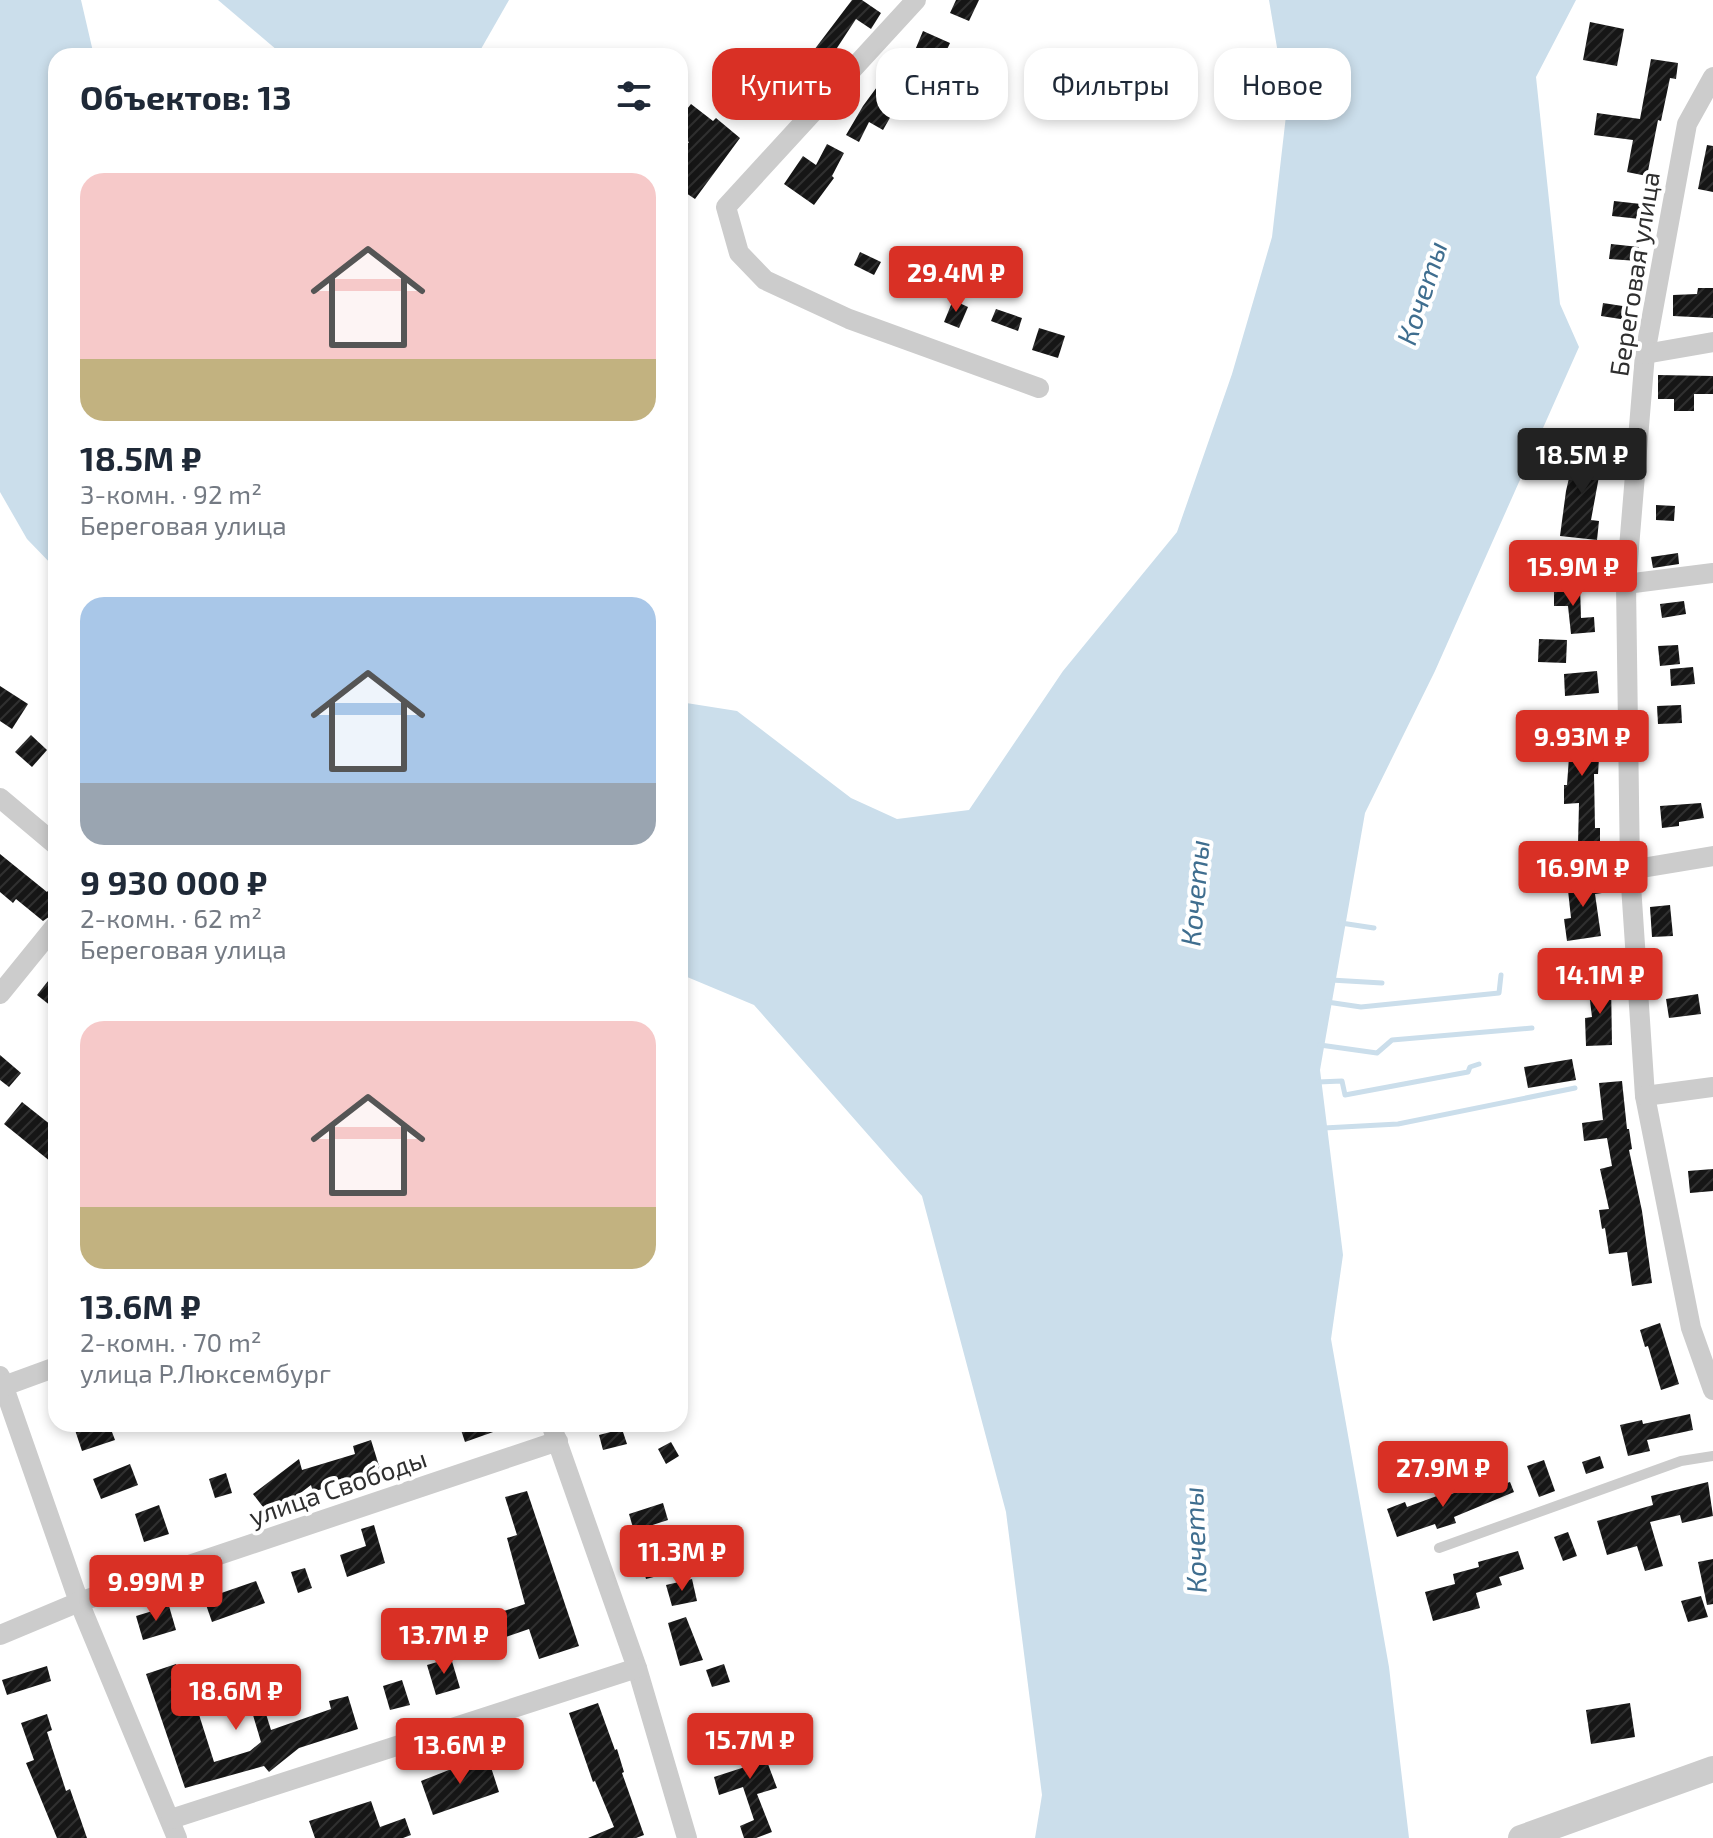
<!DOCTYPE html>
<html lang="ru">
<head>
<meta charset="utf-8">
<style>
	body { margin:0; font-family:"Exo 2",sans-serif; background:#f6f6f7; color:#1f2937; height:100vh; display:flex; flex-direction:column; font-size:30px; white-space:nowrap }
	* { box-sizing:border-box; margin:0 }
	p { font-size:26px; color:#747a83 }
	.icon { flex:none; width:44px; height:44px; fill:none; stroke:currentColor; stroke-width:2; stroke-linecap:round; stroke-linejoin:round }
	.map { position:relative; flex:1; overflow:hidden }
	.sheet { position:absolute; left:48px; top:48px; width:640px; height:1384px; display:flex; flex-direction:column; background:#fff; border-radius:24px; box-shadow:0 4px 12px #0003 }
	.sheet>* { flex:none }
	.banner { position:absolute; left:712px; top:48px; width:760px; height:72px; display:flex; gap:16px }
	.price { position:absolute; translate:-50% -68px; padding:0 18px; border-radius:8px; background:#d93025; color:#fff; font-size:26px; line-height:52px; filter:drop-shadow(0 2px 4px #0008) }
	.price::after { content:''; position:absolute; left:50%; top:48px; width:24px; height:18px; margin-left:-12px; background:inherit; clip-path:polygon(0 0,100% 0,50% 100%) }
	.price.active { background:#222; color:#fff }
	ul { padding:0; list-style:none }
	li { display:grid; align-content:center; gap:16px; height:424px; padding:0 32px }
	li span { display:grid; place-items:center; height:248px; border-radius:24px; color:#555 }
	li>.icon { margin-inline-start:auto }
	span .icon { width:144px; height:144px; fill:#fffc; stroke-width:1 }
	li b { font-size:34px }
	h2 { display:flex; justify-content:space-between; align-items:center; height:96px; padding:0 32px; font-size:34px }
	.pill { padding:0 28px; border-radius:24px; background:#fff; box-shadow:0 4px 12px #0003; font-size:28px; line-height:72px }
	.pill.active { background:#d93025; color:#fff }
	.map>svg:first-child { display:block }
</style>
</head>
<body>
<div class="map">
<svg width="1713" height="1838" viewBox="0 0 1713 1838">
	<defs>
		<pattern id="building-hatch" width="6" height="6" patternUnits="userSpaceOnUse" patternTransform="scale(2)"><rect width="6" height="6" fill="#161616"/><path d="M-1 1l2-2M0 6l6-6M5 7l2-2" fill="none" stroke="#303030"/></pattern>
	</defs>
	<rect width="100%" height="100%" fill="#fff"/>
	<g fill="#cbdeeb">
		<path d="M 0,0 L 81,0 L 94,56 L 56,56 L 56,569 L 27,539 L 0,492 Z"/>
		<path d="M 218,0 L 509,0 L 477,56 L 284,56 Z"/>
		<path d="M 1269,0 L 1576,0 L 1536,77 L 1560,304 L 1579,347 L 1435,671 L 1365,813 L 1320,1070 L 1343,1255 L 1331,1339 L 1389,1667 L 1409,1838 L 1035,1838 L 1042,1795 L 1006,1512 L 922,1196 L 754,1005 L 680,974 L 680,702 L 737,711 L 851,798 L 897,819 L 969,810 L 1063,671 L 1177,532 L 1232,374 L 1272,237 L 1287,107 Z"/>
	</g>
	<g fill="none" stroke-linecap="round" stroke-linejoin="round">
		<g stroke="#cbdeeb" stroke-width="5">
			<path d="M 1341,923 L 1374,928"/>
			<path d="M 1331,980 L 1382,983"/>
			<path d="M 1327,1002 L 1361,1007 L 1499,993 L 1501,975"/>
			<path d="M 1320,1045 L 1377,1053 L 1392,1040 L 1532,1028"/>
			<path d="M 1318,1082 L 1342,1081 L 1345,1095 L 1468,1072 L 1470,1067 L 1479,1064"/>
			<path d="M 1324,1128 L 1398,1124 L 1575,1088"/>
		</g>
	</g>
	<g fill="url(#building-hatch)">
		<path d="M 852,0 L 862,0 L 881,13 L 871,29 L 856,19 L 835,51 L 842,56 L 832,70 L 811,54 Z"/>
		<path d="M 956,0 L 979,0 L 969,21 L 950,13 Z"/>
		<path d="M 1590,22 L 1624,29 L 1617,66 L 1583,60 Z"/>
		<path d="M 923,31 L 950,43 L 941,63 L 987,84 L 979,100 L 908,67 Z"/>
		<path d="M 1651,59 L 1678,63 L 1676,79 L 1670,78 L 1661,121 L 1658,120 L 1647,176 L 1627,172 L 1633,140 L 1594,135 L 1597,113 L 1640,119 Z"/>
		<path d="M 896,61 L 914,73 L 885,112 L 891,116 L 883,130 L 869,122 L 859,142 L 846,135 L 863,106 Z"/>
		<path d="M 768,77 L 783,90 L 769,107 L 753,94 Z"/>
		<path d="M 691,104 L 713,121 L 716,118 L 740,138 L 695,199 L 680,189 L 680,154 L 689,142 L 680,136 L 680,118 Z"/>
		<path d="M 827,144 L 844,153 L 832,176 L 834,178 L 814,205 L 784,184 L 803,156 L 816,165 Z"/>
		<path d="M 1707,145 L 1713,146 L 1713,192 L 1698,189 Z"/>
		<path d="M 1614,201 L 1641,204 L 1640,219 L 1612,216 Z"/>
		<path d="M 1611,244 L 1639,247 L 1638,261 L 1609,259 Z"/>
		<path d="M 860,252 L 881,262 L 874,275 L 854,265 Z"/>
		<path d="M 1698,288 L 1713,288 L 1713,318 L 1673,316 L 1673,295 L 1697,294 Z"/>
		<path d="M 953,300 L 968,307 L 959,328 L 944,322 Z"/>
		<path d="M 1603,303 L 1629,307 L 1627,320 L 1601,316 Z"/>
		<path d="M 996,309 L 1022,318 L 1018,331 L 991,321 Z"/>
		<path d="M 1039,328 L 1065,336 L 1058,358 L 1032,350 Z"/>
		<path d="M 1658,375 L 1713,376 L 1713,394 L 1694,394 L 1694,411 L 1674,411 L 1674,399 L 1658,399 Z"/>
		<path d="M 1576,448 L 1607,455 L 1603,472 L 1600,471 L 1591,520 L 1599,521 L 1597,540 L 1560,536 L 1566,491 Z"/>
		<path d="M 1656,505 L 1675,506 L 1674,521 L 1656,520 Z"/>
		<path d="M 1678,553 L 1679,564 L 1653,568 L 1651,557 Z"/>
		<path d="M 1554,585 L 1580,585 L 1581,618 L 1594,617 L 1595,632 L 1571,634 L 1568,606 L 1554,606 Z"/>
		<path d="M 1684,601 L 1686,614 L 1662,618 L 1660,604 Z"/>
		<path d="M 1539,639 L 1567,640 L 1566,663 L 1538,662 Z"/>
		<path d="M 1678,645 L 1680,664 L 1660,666 L 1658,646 Z"/>
		<path d="M 1693,667 L 1695,684 L 1671,686 L 1670,669 Z"/>
		<path d="M 1597,671 L 1599,693 L 1565,696 L 1564,674 Z"/>
		<path d="M 0,686 L 28,704 L 12,729 L 0,721 Z"/>
		<path d="M 1681,705 L 1682,723 L 1658,724 L 1657,706 Z"/>
		<path d="M 1559,725 L 1597,726 L 1596,758 L 1599,758 L 1598,774 L 1594,774 L 1595,828 L 1600,828 L 1600,844 L 1578,844 L 1579,803 L 1564,804 L 1564,785 L 1567,785 L 1570,743 L 1558,743 Z"/>
		<path d="M 31,735 L 47,750 L 32,767 L 15,752 Z"/>
		<path d="M 1701,803 L 1704,818 L 1679,822 L 1679,826 L 1662,828 L 1660,806 Z"/>
		<path d="M 0,854 L 47,892 L 56,881 L 56,912 L 43,921 L 16,899 L 13,903 L 0,892 Z"/>
		<path d="M 1601,878 L 1602,893 L 1595,894 L 1601,936 L 1567,941 L 1564,919 L 1571,918 L 1567,881 Z"/>
		<path d="M 1670,905 L 1673,936 L 1652,937 L 1650,907 Z"/>
		<path d="M 56,971 L 56,1010 L 37,995 Z"/>
		<path d="M 1611,982 L 1612,1045 L 1586,1046 L 1585,1018 L 1592,1017 L 1588,985 Z"/>
		<path d="M 1698,994 L 1701,1014 L 1669,1018 L 1666,999 Z"/>
		<path d="M 0,1055 L 21,1073 L 9,1087 L 0,1080 Z"/>
		<path d="M 1572,1059 L 1576,1080 L 1528,1088 L 1524,1067 Z"/>
		<path d="M 1622,1081 L 1627,1129 L 1629,1129 L 1632,1149 L 1629,1150 L 1642,1211 L 1652,1283 L 1632,1286 L 1627,1252 L 1609,1254 L 1605,1228 L 1602,1229 L 1599,1210 L 1609,1209 L 1600,1169 L 1612,1166 L 1607,1138 L 1584,1141 L 1582,1123 L 1603,1120 L 1599,1083 Z"/>
		<path d="M 22,1102 L 56,1129 L 56,1166 L 4,1124 Z"/>
		<path d="M 1713,1169 L 1713,1191 L 1690,1193 L 1688,1171 Z"/>
		<path d="M 1660,1323 L 1679,1384 L 1661,1390 L 1648,1346 L 1645,1347 L 1640,1330 Z"/>
		<path d="M 1690,1414 L 1693,1430 L 1647,1440 L 1650,1451 L 1628,1456 L 1620,1425 L 1642,1420 L 1643,1424 Z"/>
		<path d="M 73,1424 L 109,1424 L 115,1440 L 82,1451 Z"/>
		<path d="M 459,1424 L 509,1424 L 510,1426 L 465,1442 Z"/>
		<path d="M 622,1429 L 627,1444 L 603,1450 L 599,1435 Z"/>
		<path d="M 371,1440 L 380,1469 L 313,1492 L 311,1485 L 270,1516 L 253,1494 L 299,1459 L 302,1470 L 355,1454 L 353,1446 Z"/>
		<path d="M 671,1442 L 679,1456 L 666,1464 L 658,1449 Z"/>
		<path d="M 1600,1456 L 1604,1468 L 1586,1474 L 1582,1462 Z"/>
		<path d="M 1544,1460 L 1555,1491 L 1539,1497 L 1527,1466 Z"/>
		<path d="M 130,1464 L 138,1485 L 101,1499 L 93,1479 Z"/>
		<path d="M 226,1473 L 232,1493 L 215,1498 L 209,1479 Z"/>
		<path d="M 1510,1482 L 1514,1492 L 1454,1517 L 1456,1523 L 1437,1529 L 1435,1524 L 1397,1537 L 1387,1509 L 1405,1502 L 1407,1507 L 1445,1493 L 1446,1496 L 1478,1484 L 1481,1492 Z"/>
		<path d="M 1708,1482 L 1713,1516 L 1682,1523 L 1680,1515 L 1650,1522 L 1663,1566 L 1645,1571 L 1637,1546 L 1607,1555 L 1597,1521 L 1653,1505 L 1651,1496 Z"/>
		<path d="M 527,1491 L 579,1646 L 539,1659 L 529,1629 L 506,1637 L 498,1613 L 525,1604 L 507,1538 L 517,1535 L 505,1497 Z"/>
		<path d="M 663,1503 L 668,1520 L 634,1531 L 629,1514 Z"/>
		<path d="M 159,1505 L 169,1534 L 144,1542 L 135,1514 Z"/>
		<path d="M 374,1525 L 385,1563 L 347,1577 L 340,1555 L 366,1546 L 361,1529 Z"/>
		<path d="M 1568,1532 L 1577,1556 L 1563,1561 L 1554,1537 Z"/>
		<path d="M 667,1547 L 673,1572 L 646,1579 L 639,1554 Z"/>
		<path d="M 1518,1551 L 1524,1569 L 1499,1577 L 1502,1585 L 1476,1593 L 1480,1608 L 1433,1621 L 1425,1592 L 1455,1584 L 1453,1574 L 1479,1567 L 1478,1562 Z"/>
		<path d="M 1713,1559 L 1713,1604 L 1707,1605 L 1698,1562 Z"/>
		<path d="M 305,1568 L 312,1588 L 298,1593 L 291,1572 Z"/>
		<path d="M 692,1579 L 697,1601 L 672,1606 L 666,1585 Z"/>
		<path d="M 256,1581 L 265,1603 L 212,1622 L 204,1599 Z"/>
		<path d="M 1701,1596 L 1708,1617 L 1688,1622 L 1681,1601 Z"/>
		<path d="M 169,1606 L 176,1630 L 143,1640 L 136,1616 Z"/>
		<path d="M 686,1617 L 703,1660 L 680,1666 L 668,1623 Z"/>
		<path d="M 461,1626 L 467,1647 L 454,1651 L 447,1630 Z"/>
		<path d="M 451,1658 L 460,1688 L 436,1695 L 427,1665 Z"/>
		<path d="M 176,1664 L 182,1685 L 189,1683 L 214,1762 L 250,1751 L 261,1742 L 250,1705 L 262,1701 L 271,1730 L 331,1709 L 329,1701 L 348,1696 L 358,1729 L 299,1748 L 269,1772 L 264,1766 L 185,1788 L 146,1674 Z"/>
		<path d="M 724,1664 L 730,1682 L 712,1687 L 706,1670 Z"/>
		<path d="M 47,1666 L 51,1681 L 7,1695 L 2,1680 Z"/>
		<path d="M 402,1680 L 410,1705 L 390,1710 L 383,1686 Z"/>
		<path d="M 598,1703 L 615,1750 L 617,1749 L 624,1772 L 622,1773 L 644,1835 L 636,1838 L 588,1838 L 614,1827 L 595,1781 L 593,1782 L 569,1713 Z"/>
		<path d="M 1630,1703 L 1635,1737 L 1591,1744 L 1586,1710 Z"/>
		<path d="M 47,1714 L 52,1730 L 47,1732 L 66,1791 L 70,1789 L 87,1838 L 57,1838 L 26,1763 L 34,1760 L 21,1723 Z"/>
		<path d="M 751,1719 L 777,1788 L 757,1794 L 772,1832 L 756,1838 L 744,1838 L 740,1826 L 754,1820 L 743,1787 L 719,1795 L 714,1777 L 751,1765 L 735,1726 Z"/>
		<path d="M 487,1755 L 499,1792 L 433,1815 L 421,1781 Z"/>
		<path d="M 371,1801 L 380,1827 L 405,1818 L 411,1835 L 403,1838 L 315,1838 L 309,1821 Z"/>
	</g>
	<g fill="none" stroke-linecap="round" stroke-linejoin="round">
		<path stroke="#ccc" stroke-width="10" d="M 1439,1548 L 1681,1461 L 1713,1456"/>
		<g stroke="#ccc" stroke-width="20">
			<path d="M 916,0 L 726,207 L 739,253 L 765,280 L 849,319 L 1039,388"/>
			<path d="M 1713,77 L 1687,124 L 1645,354 L 1626,584 L 1630,870 L 1645,1096 L 1691,1328 L 1713,1390"/>
			<path d="M 1645,354 L 1713,342"/>
			<path d="M 1626,584 L 1713,573"/>
			<path d="M 0,798 L 56,845"/>
			<path d="M 1630,870 L 1713,856"/>
			<path d="M 0,994 L 56,925"/>
			<path d="M 1645,1096 L 1713,1087"/>
			<path d="M 0,1376 L 79,1602 L 177,1838"/>
			<path d="M 4,1386 L 56,1367"/>
			<path d="M 551,1424 L 637,1668 L 687,1838"/>
			<path d="M 0,1635 L 79,1602 L 558,1441"/>
			<path d="M 171,1819 L 637,1668"/>
		</g>
		<path stroke="#ccc" stroke-width="26" d="M 1521,1838 L 1713,1769"/>
	</g>
	<g text-anchor="middle" stroke-width="8" stroke-linejoin="round" paint-order="stroke">
		<g font-size="26" fill="#2f2f2f" stroke="#fff">
			<text transform="translate(1635 274) rotate(-81)" y="9">Береговая улица</text>
			<text transform="translate(338 1488) rotate(-19)" y="9">улица Свободы</text>
		</g>
		<g font-size="28" font-style="italic" fill="#3f6e8f" stroke="#fff">
			<text transform="translate(1422 293) rotate(-72)" y="10">Кочеты</text>
			<text transform="translate(1195 893) rotate(-85)" y="10">Кочеты</text>
			<text transform="translate(1195 1540) rotate(-92)" y="10">Кочеты</text>
		</g>
	</g>
</svg>
<b class="price" style="left:956px;top:314px">29.4M ₽</b>
<b class="price active" style="left:1582px;top:496px">18.5M ₽</b>
<b class="price" style="left:1573px;top:608px">15.9M ₽</b>
<b class="price" style="left:1582px;top:778px">9.93M ₽</b>
<b class="price" style="left:1583px;top:909px">16.9M ₽</b>
<b class="price" style="left:1600px;top:1016px">14.1M ₽</b>
<b class="price" style="left:1443px;top:1509px">27.9M ₽</b>
<b class="price" style="left:682px;top:1593px">11.3M ₽</b>
<b class="price" style="left:156px;top:1623px">9.99M ₽</b>
<b class="price" style="left:444px;top:1676px">13.7M ₽</b>
<b class="price" style="left:236px;top:1732px">18.6M ₽</b>
<b class="price" style="left:750px;top:1781px">15.7M ₽</b>
<b class="price" style="left:460px;top:1786px">13.6M ₽</b>
<div class="banner">
<a class="pill active">Купить</a>
<a class="pill">Снять</a>
<a class="pill">Фильтры</a>
<a class="pill">Новое</a>
</div>
<section class="sheet">
<h2>Объектов: 13<svg class="icon" aria-label="filters" viewBox="0 0 24 24"><path d="M4 7h16M4 17h16"/><circle cx="9" cy="7" r="2"/><circle cx="15" cy="17" r="2"/></svg></h2>
<ul>
<li><span style="background:linear-gradient(#f6c9c9 75%,#c2b280 0)"><svg class="icon" aria-label="home" viewBox="0 0 24 24"><path d="M3 11l9-7 9 7M6 9v11h12V9"/></svg></span><div><b>18.5M ₽</b><p>3-комн. · 92 m²</p><p>Береговая улица</p></div></li>
<li><span style="background:linear-gradient(#a9c7e8 75%,#9aa5b1 0)"><svg class="icon" aria-label="home" viewBox="0 0 24 24"><path d="M3 11l9-7 9 7M6 9v11h12V9"/></svg></span><div><b>9 930 000 ₽</b><p>2-комн. · 62 m²</p><p>Береговая улица</p></div></li>
<li><span style="background:linear-gradient(#f6c9c9 75%,#c2b280 0)"><svg class="icon" aria-label="home" viewBox="0 0 24 24"><path d="M3 11l9-7 9 7M6 9v11h12V9"/></svg></span><div><b>13.6M ₽</b><p>2-комн. · 70 m²</p><p>улица Р.Люксембург</p></div></li>
</ul>
</section>
</div>
</body>
</html>
